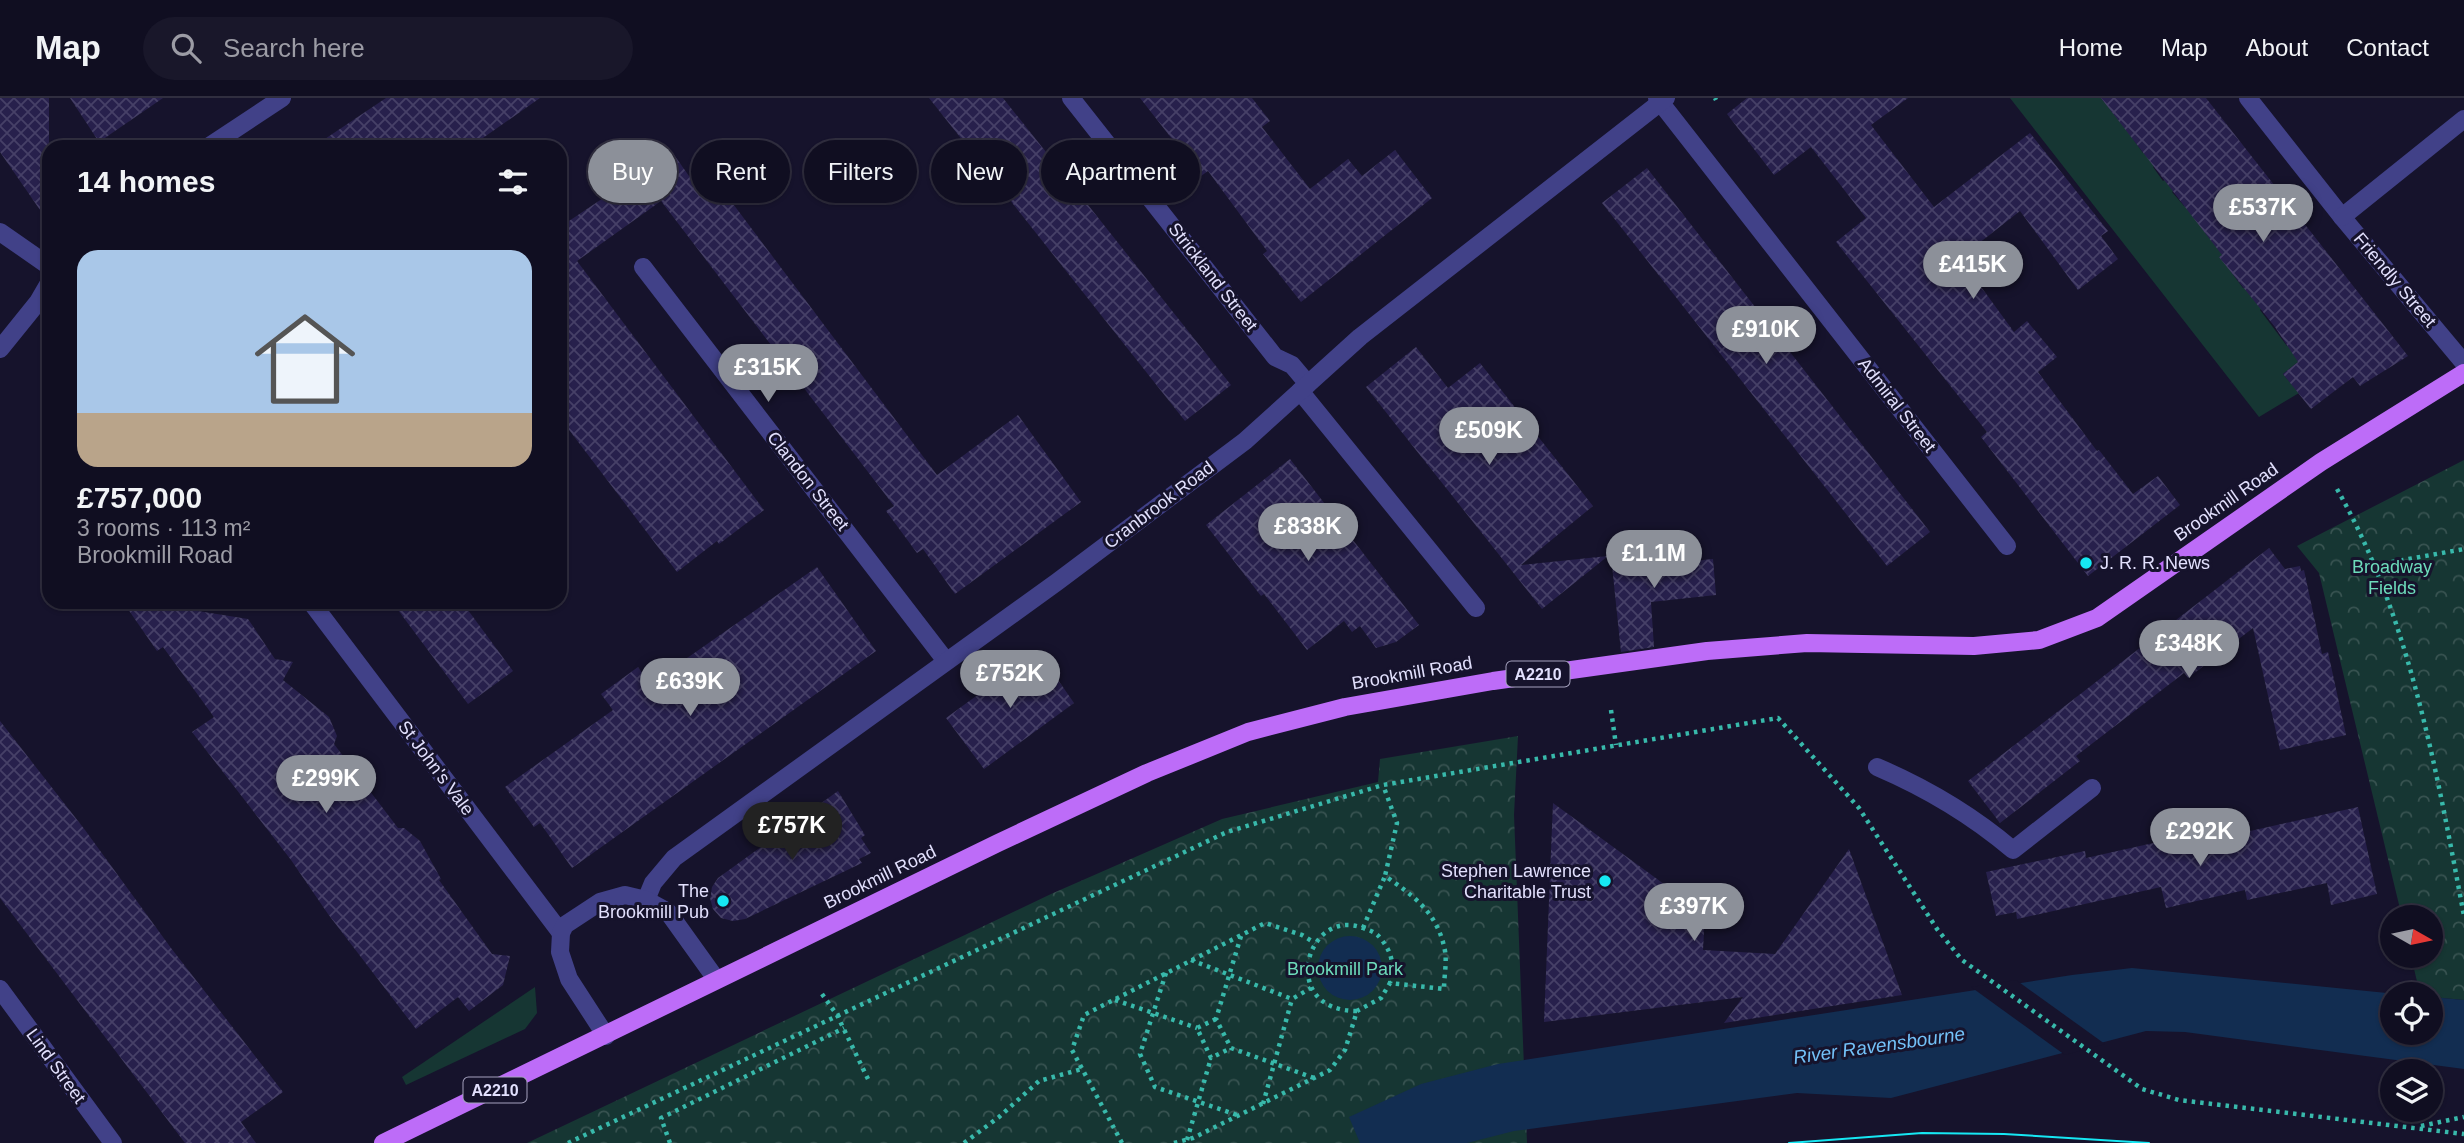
<!DOCTYPE html>
<html lang="en">
<head>
<meta charset="utf-8">
<style>
	body { margin:0; font-family:Helvetica,sans-serif; background:#19172a; color:#f1f3f6; height:100vh; display:flex; flex-direction:column; font-size:26px; white-space:nowrap }
	* { box-sizing:border-box; margin:0 }
	p { font-size:23px; color:#9c9ca5 }
	.icon { flex:none; width:38px; height:38px; fill:none; stroke:currentColor; stroke-width:2; stroke-linecap:round; stroke-linejoin:round }
	.map { position:relative; flex:1; overflow:hidden }
	.sheet { position:absolute; left:42px; top:42px; width:525px; height:469px; display:flex; flex-direction:column; background:#100e21; border-radius:21px; box-shadow:0 2px 5px #0004,0 0 0 2px #302e3f }
	.sheet>* { flex:none }
	.top-card { position:absolute; left:588px; top:42px; width:665px; height:63px; display:flex; gap:14px }
	.needle { width:46px; rotate:99deg }
	.controls { position:absolute; left:2380px; top:807px; display:grid; gap:14px }
	.controls a { display:grid; place-items:center; width:63px; height:63px; border-radius:50%; background:#100e21; box-shadow:0 2px 5px #0004,0 0 0 2px #302e3f; font-size:35px }
	.price { position:absolute; translate:-50% -60px; padding:0 16px; border-radius:24px; background:#8c9099; color:#fff; font-size:23px; line-height:46px; filter:drop-shadow(0 2px 4px #0008) }
	.price::after { content:''; position:absolute; left:50%; top:42px; width:21px; height:16px; margin-left:-10px; background:inherit; clip-path:polygon(0 0,100% 0,50% 100%) }
	.price.on { background:#222; color:#fff }
	ul { padding:0; list-style:none }
	li { display:grid; align-content:center; gap:14px; height:371px; padding:0 35px }
	li+li { border-top:2px solid #302e3f }
	li span { display:grid; place-items:center; height:217px; border-radius:21px; color:#555 }
	li>.icon { margin-inline-start:auto }
	span .icon { width:126px; height:126px; fill:#fffc; stroke-width:1 }
	li b { font-size:30px }
	h2 { display:flex; justify-content:space-between; align-items:center; height:84px; padding:0 35px; font-size:30px }
	.chip { padding:0 24px; border-radius:32px; background:#100e21; box-shadow:0 2px 5px #0004,0 0 0 2px #302e3f; font-size:24px; line-height:63px }
	.chip.on { background:#8c9099; color:#fff }
	header { display:flex; align-items:center; gap:42px; box-sizing:border-box; height:98px; padding:0 35px; background:#100e21; border-bottom:2px solid #302e3f }
	header strong { font-size:33px }
	nav { display:flex; gap:38px; margin-inline-start:auto; font-size:24px }
	.search { width:490px; height:63px; background:#19172a; display:flex; align-items:center; gap:18px; box-sizing:border-box; padding:0 24px; border-radius:38px; color:#9c9ca5; font-size:26px }
	.map>svg:first-child { display:block }
</style>
</head>
<body>
<header>
<strong>Map</strong>
<div class="search"><svg class="icon" aria-label="search" viewBox="0 0 24 24"><circle cx="10" cy="10" r="6"/><path d="M15 15l6 6"/></svg>Search here</div>
<nav><a>Home</a><a>Map</a><a>About</a><a>Contact</a></nav>
</header>
<div class="map">
<svg width="2464" height="1045" viewBox="0 0 2464 1045">
	<defs>
		<pattern id="forest-crowns" width="20" height="18" patternUnits="userSpaceOnUse" patternTransform="scale(1.75)"><rect width="20" height="18" fill="#163633"/><path d="M2 6a3 3 0 1 1 6 0M12 15a3 3 0 1 1 6 0" fill="none" stroke="#385351"/></pattern>
		<pattern id="building-cross-hatch" width="8" height="8" patternUnits="userSpaceOnUse" patternTransform="scale(1.75)"><rect width="8" height="8" fill="#27204c"/><path d="M0 0l8 8M0 8l8-8" fill="none" stroke="#464067"/></pattern>
	</defs>
	<rect width="100%" height="100%" fill="#16132c"/>
	<g fill="#163633">
		<path d="M 2010,0 L 2101,0 L 2104,4 L 2108,0 L 2153,24 L 2133,41 L 2143,55 L 2175,52 L 2153,69 L 2163,83 L 2185,66 L 2194,76 L 2172,94 L 2184,108 L 2205,90 L 2244,140 L 2220,159 L 2243,190 L 2284,191 L 2260,212 L 2287,248 L 2324,243 L 2283,276 L 2299,295 L 2259,319 Z"/>
		<path d="M 535,889 L 537,915 L 525,931 L 406,987 L 402,979 Z"/>
	</g>
	<g fill="url(#forest-crowns)">
		<path d="M 2464,362 L 2464,902 L 2431,899 L 2431,896 L 2420,896 L 2411,858 L 2431,858 L 2431,819 L 2402,819 L 2319,475 L 2297,448 Z"/>
		<path d="M 1518,638 L 1514,717 L 1527,1045 L 527,1045 L 1051,796 L 1222,721 L 1378,684 L 1380,661 Z"/>
	</g>
	<g fill="#122d51">
		<circle cx="1350" cy="870" r="32"/>
		<path d="M 2132,870 L 2397,896 L 2392,896 L 2392,934 L 2431,934 L 2431,899 L 2464,902 L 2464,971 L 2185,934 L 2146,933 L 1891,1000 L 1797,995 L 1514,1033 L 1467,1045 L 1360,1045 L 1349,1019 L 1421,986 L 1498,966 L 2072,877 Z"/>
	</g>
	<path fill="#16132c" d="M 2016,882 L 2105,946 L 2065,957 L 1971,889 Z"/>
	<g fill="url(#building-cross-hatch)">
		<path d="M 0,0 L 49,0 L 49,125 L 0,54 Z"/>
		<path d="M 70,0 L 163,0 L 99,44 Z"/>
		<path d="M 386,0 L 540,0 L 470,49 L 313,49 Z"/>
		<path d="M 929,0 L 1003,0 L 1231,287 L 1185,323 Z"/>
		<path d="M 1140,0 L 1252,0 L 1270,23 L 1262,29 L 1310,91 L 1348,61 L 1362,78 L 1395,52 L 1432,100 L 1301,204 L 1263,156 L 1267,153 L 1208,73 L 1201,78 Z"/>
		<path d="M 1747,0 L 1908,0 L 1871,27 L 1934,109 L 2030,35 L 2108,133 L 2101,138 L 2118,161 L 2078,192 L 2020,113 L 1960,160 L 2014,234 L 2027,223 L 2057,259 L 2038,274 L 2097,353 L 2099,352 L 2133,396 L 2158,378 L 2180,407 L 2088,478 L 1981,339 L 1987,334 L 1836,144 L 1866,120 L 1811,49 L 1774,77 L 1727,16 Z"/>
		<path d="M 2101,0 L 2206,0 L 2408,258 L 2360,288 L 2353,279 L 2311,311 L 2283,276 L 2298,264 L 2275,229 L 2219,159 L 2222,157 Z"/>
		<path d="M 672,54 L 689,78 L 703,66 L 937,377 L 1018,317 L 1081,404 L 955,496 L 923,451 L 917,455 L 886,413 L 894,408 L 661,103 L 577,163 L 764,412 L 719,446 L 717,443 L 677,474 L 560,320 L 560,129 Z"/>
		<path d="M 1647,70 L 1930,434 L 1887,468 L 1602,105 Z"/>
		<path d="M 1416,249 L 1448,290 L 1480,265 L 1593,408 L 1521,467 L 1608,458 L 1542,511 L 1366,289 Z"/>
		<path d="M 1290,361 L 1419,527 L 1396,544 L 1376,550 L 1360,528 L 1352,534 L 1344,523 L 1307,552 L 1264,496 L 1261,498 L 1206,427 Z"/>
		<path d="M 2269,450 L 2285,471 L 2300,468 L 2301,473 L 2304,472 L 2322,556 L 2328,554 L 2346,637 L 2280,652 L 2253,530 L 2188,580 L 2184,575 L 2076,658 L 2080,663 L 2000,725 L 1968,683 Z"/>
		<path d="M 1682,452 L 1683,464 L 1713,461 L 1716,497 L 1651,504 L 1654,549 L 1621,554 L 1611,458 Z"/>
		<path d="M 817,469 L 876,553 L 572,770 L 540,725 L 534,729 L 505,689 L 613,612 L 601,596 L 638,569 L 650,586 Z"/>
		<path d="M 123,504 L 142,504 L 248,521 L 275,561 L 293,564 L 283,582 L 329,619 L 337,638 L 334,646 L 398,730 L 404,730 L 420,743 L 441,781 L 439,782 L 492,856 L 510,858 L 503,887 L 469,913 L 458,899 L 416,931 L 328,816 L 291,762 L 192,634 L 214,619 L 163,549 L 157,553 Z"/>
		<path d="M 392,504 L 462,504 L 513,573 L 468,606 Z"/>
		<path d="M 1038,553 L 1074,605 L 984,671 L 946,620 Z"/>
		<path d="M 0,623 L 85,732 L 171,850 L 283,994 L 241,1024 L 256,1045 L 185,1045 L 0,800 Z"/>
		<path d="M 838,693 L 865,737 L 861,740 L 871,755 L 859,761 L 862,765 L 745,821 L 733,823 L 721,820 L 713,811 L 710,800 L 712,789 L 718,780 Z"/>
		<path d="M 1553,705 L 1705,816 L 1703,852 L 1775,856 L 1849,751 L 1902,897 L 1724,925 L 1743,899 L 1544,924 Z"/>
		<path d="M 2358,709 L 2377,796 L 2331,807 L 2327,785 L 2247,802 L 2245,792 L 2166,810 L 2161,789 L 2017,821 L 2016,814 L 1996,818 L 1986,774 L 2085,753 L 2086,760 L 2234,727 L 2237,736 Z"/>
	</g>
	<g fill="none" stroke-linecap="round" stroke-linejoin="round">
		<g stroke="#38b9ab" stroke-width="4.5" stroke-dasharray="3.5 5" stroke-linecap="butt">
			<path d="M 1715,0 L 1716,2"/>
			<path d="M 2337,391 C 2410,519 2437,675 2464,818"/>
			<path d="M 2375,467 L 2464,451"/>
			<path d="M 1611,612 L 1616,647"/>
			<path d="M 1363,830 L 1385,778"/>
			<path d="M 1241,838 L 1216,921 L 1231,950 L 1314,980"/>
			<path d="M 1191,862 L 1292,901 L 1311,890"/>
			<path d="M 1166,875 L 1140,956 L 1155,989 L 1240,1018"/>
			<path d="M 822,896 L 837,917 L 868,981"/>
			<path d="M 1115,902 L 1197,930"/>
			<path d="M 1357,913 C 1277,913 1306,808 1363,830 C 1371,833 1376,834 1381,841 C 1393,856 1394,867 1390,885"/>
			<path d="M 1216,921 L 1197,930 L 1211,960 L 1231,950"/>
			<path d="M 1263,1006 L 1292,901"/>
			<path d="M 2421,1028 L 2464,1019"/>
			<path d="M 1187,1042 L 1211,960"/>
			<path d="M 568,1045 L 1227,734 L 1383,687 L 1778,620 L 1859,710 L 1937,831 L 1962,862 L 2142,991 L 2179,1002 L 2464,1036"/>
			<path d="M 670,1045 L 661,1020 L 844,930"/>
			<path d="M 964,1045 L 999,1019 L 1039,983 L 1082,971"/>
			<path d="M 1122,1045 L 1072,952 L 1084,917 L 1265,825 L 1302,837 L 1315,845"/>
			<path d="M 1174,1045 L 1193,1040 L 1330,972 L 1345,952 L 1357,913 L 1381,900 L 1390,885 L 1444,891 C 1444,879 1447,864 1445,853 C 1438,815 1414,798 1385,778 L 1397,725 L 1383,687"/>
		</g>
		<path stroke="#414188" stroke-width="18" d="M 1877,669 C 1926,690 1973,718 2013,752 L 2092,690"/>
		<g stroke="#414188" stroke-width="18">
			<path d="M 1071,0 L 1275,259 L 1292,267 L 1308,286"/>
			<path d="M 1657,0 L 2007,448"/>
			<path d="M 2248,0 L 2342,119 L 2464,265"/>
			<path d="M 208,49 L 282,0"/>
			<path d="M 2342,119 L 2464,21"/>
			<path d="M 0,134 L 49,168"/>
			<path d="M 643,169 L 946,563"/>
			<path d="M 0,251 L 38,204 L 49,185"/>
			<path d="M 1300,293 L 1476,510"/>
			<path d="M 311,504 L 561,835"/>
			<path d="M 646,802 L 653,785 L 674,760 L 1057,484 L 1245,343 L 1360,239 L 1666,0"/>
			<path d="M 0,891 L 113,1045"/>
			<path d="M 606,938 L 569,881 L 560,854 L 561,835 L 565,827 L 600,804 L 625,797 L 646,802 L 668,814 L 716,881"/>
		</g>
		<path stroke="#bd6cf8" stroke-width="18" d="M 383,1045 L 998,745 L 1147,675 L 1248,634 L 1345,609 L 1493,583 L 1707,553 L 1807,545 L 1974,548 L 2039,542 L 2097,520 L 2321,364 L 2464,275"/>
		<path stroke="#16e8f3" stroke-width="2" d="M 1789,1045 L 1922,1035 L 2004,1036 L 2149,1045"/>
	</g>
	<g fill="#16e8f3" stroke="#16132c" stroke-width="2.5">
		<circle cx="2086" cy="465" r="7"/>
		<circle cx="1605" cy="783" r="7"/>
		<circle cx="723" cy="803" r="7"/>
	</g>
	<g text-anchor="middle" stroke-width="6" stroke-linejoin="round" paint-order="stroke">
		<g fill="#16132c" stroke="#a5a2be" stroke-width="2">
			<rect x="1506.5" y="563.5" width="63" height="25" rx="5"/>
			<rect x="463.5" y="979.5" width="63" height="25" rx="5"/>
		</g>
		<g font-size="16" font-weight="bold" fill="#e2e0fd">
			<text x="1538" y="582">A2210</text>
			<text x="495" y="998">A2210</text>
		</g>
		<g font-size="18" fill="#e2e0fd" stroke="#16132c">
			<text transform="translate(1213 179) rotate(52)" y="6">Strickland Street</text>
			<text transform="translate(2395 182) rotate(50)" y="6">Friendly Street</text>
			<text transform="translate(1897 307) rotate(52)" y="6">Admiral Street</text>
			<text transform="translate(808 383) rotate(52)" y="6">Clandon Street</text>
			<text transform="translate(2226 404) rotate(-35)" y="6">Brookmill Road</text>
			<text transform="translate(1159 407) rotate(-37)" y="6">Cranbrook Road</text>
			<text transform="translate(1412 575) rotate(-10)" y="6">Brookmill Road</text>
			<text transform="translate(436 670) rotate(53)" y="6">St John's Vale</text>
			<text transform="translate(880 779) rotate(-26)" y="6">Brookmill Road</text>
			<text transform="translate(56 968) rotate(54)" y="6">Lind Street</text>
		</g>
		<g font-size="18" fill="#e2e0fd" stroke="#16132c" text-anchor="end">
			<text x="2100" y="471" text-anchor="start">J. R. R. News</text>
			<text x="1591" y="779">Stephen Lawrence<tspan x="1591" dy="21">Charitable Trust</tspan></text>
			<text x="709" y="799">The<tspan x="709" dy="21">Brookmill Pub</tspan></text>
		</g>
		<g font-size="18" fill="#6ddcbb" stroke="#16132c">
			<text x="2392" y="475">Broadway<tspan x="2392" dy="21">Fields</tspan></text>
			<text x="1345" y="877">Brookmill Park</text>
		</g>
		<g font-size="19" font-style="italic" fill="#73c1f8" stroke="#16132c">
			<text transform="translate(1879 947) rotate(-8)" y="7">River Ravensbourne</text>
		</g>
	</g>
</svg>
<div class="controls">
<a><svg class="needle" viewBox="-14 -14 28 28"><path d="M0-13l5 13h-10z" fill="#e53935"/><path d="M0 13l5-13h-10z" fill="#9c9ca5"/></svg></a>
<a><svg class="icon" aria-label="locate" viewBox="0 0 24 24"><circle cx="12" cy="12" r="6"/><path d="M12 2v4M12 18v4M2 12h4M18 12h4"/></svg></a>
<a><svg class="icon" aria-label="layers" viewBox="0 0 24 24"><path d="M12 4l9 5-9 5-9-5zM3 14l9 5 9-5"/></svg></a>
</div>
<b class="price" style="left:2263px;top:146px">£537K</b>
<b class="price" style="left:1973px;top:203px">£415K</b>
<b class="price" style="left:1766px;top:268px">£910K</b>
<b class="price" style="left:768px;top:306px">£315K</b>
<b class="price" style="left:1489px;top:369px">£509K</b>
<b class="price" style="left:1308px;top:465px">£838K</b>
<b class="price" style="left:1654px;top:492px">£1.1M</b>
<b class="price" style="left:2189px;top:582px">£348K</b>
<b class="price" style="left:1010px;top:612px">£752K</b>
<b class="price" style="left:690px;top:620px">£639K</b>
<b class="price" style="left:326px;top:717px">£299K</b>
<b class="price on" style="left:792px;top:764px">£757K</b>
<b class="price" style="left:2200px;top:770px">£292K</b>
<b class="price" style="left:1694px;top:845px">£397K</b>
<div class="top-card">
<a class="chip on">Buy</a>
<a class="chip">Rent</a>
<a class="chip">Filters</a>
<a class="chip">New</a>
<a class="chip">Apartment</a>
</div>
<section class="sheet">
<h2>14 homes<svg class="icon" aria-label="filters" viewBox="0 0 24 24"><path d="M4 7h16M4 17h16"/><circle cx="9" cy="7" r="2"/><circle cx="15" cy="17" r="2"/></svg></h2>
<ul>
<li><span style="background:linear-gradient(#a9c7e8 75%,#b9a48a 0)"><svg class="icon" aria-label="home" viewBox="0 0 24 24"><path d="M3 11l9-7 9 7M6 9v11h12V9"/></svg></span><div><b>£757,000</b><p>3 rooms · 113 m²</p><p>Brookmill Road</p></div></li>
</ul>
</section>
</div>
</body>
</html>
